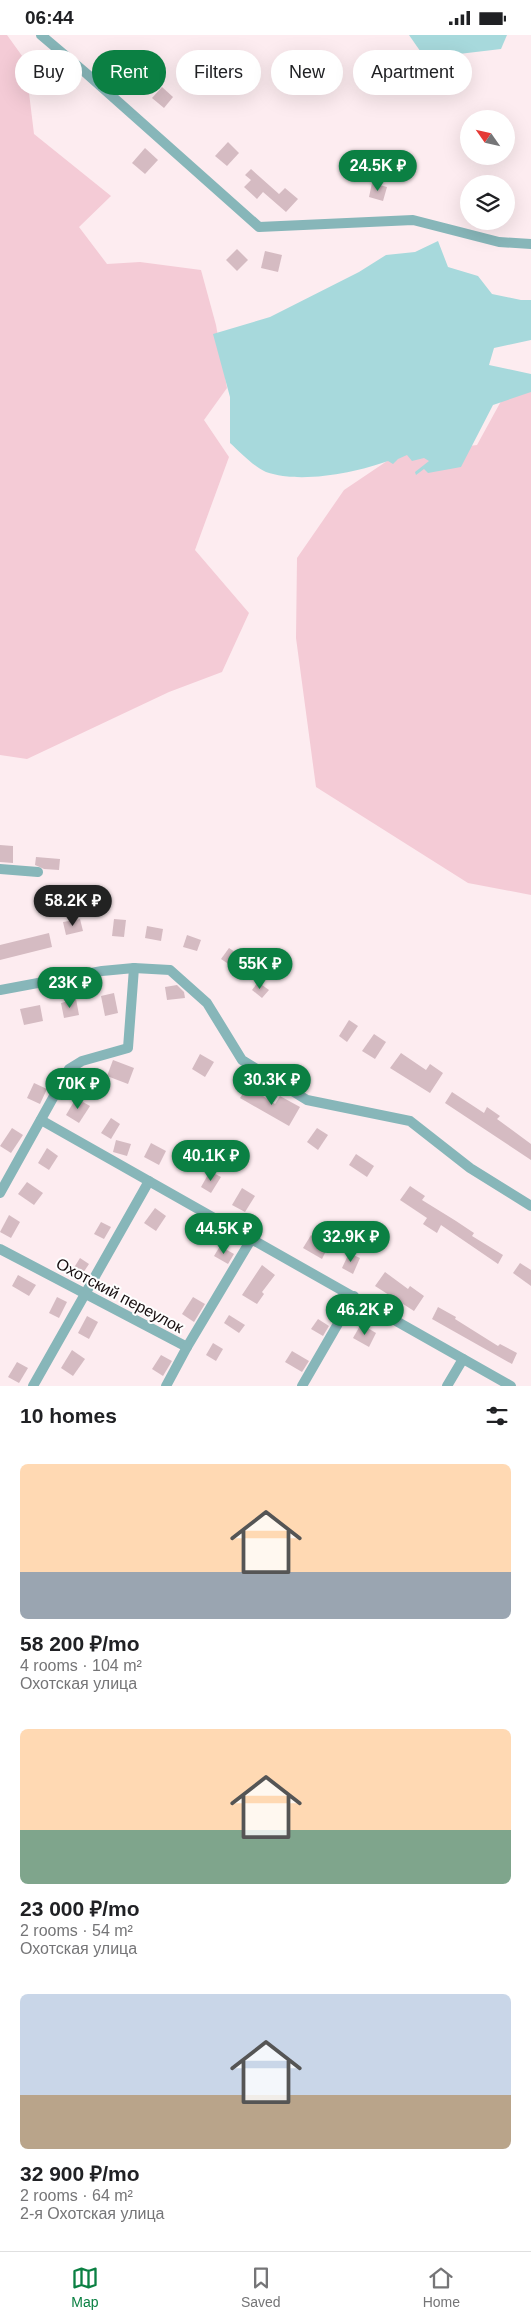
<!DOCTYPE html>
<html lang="en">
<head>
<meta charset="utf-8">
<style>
	body { margin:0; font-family:Helvetica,sans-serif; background:#f6f6f6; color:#202124; height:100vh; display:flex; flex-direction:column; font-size:19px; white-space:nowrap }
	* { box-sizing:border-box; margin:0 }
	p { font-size:16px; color:#757577 }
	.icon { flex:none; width:28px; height:28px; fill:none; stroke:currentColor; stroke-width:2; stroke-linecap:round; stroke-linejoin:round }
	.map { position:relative; height:1351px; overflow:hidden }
	.sheet { display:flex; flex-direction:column; background:#fff; flex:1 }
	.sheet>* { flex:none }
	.hud { position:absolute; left:15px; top:15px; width:501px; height:45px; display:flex; gap:10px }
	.needle { width:32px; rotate:304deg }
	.tools { position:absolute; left:460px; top:75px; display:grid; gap:10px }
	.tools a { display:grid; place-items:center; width:55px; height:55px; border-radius:50%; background:#fff; box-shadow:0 5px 20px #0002; font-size:25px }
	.price { position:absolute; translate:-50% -42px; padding:0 11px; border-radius:18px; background:#0b8043; color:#fff; font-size:16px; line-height:32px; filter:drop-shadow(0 1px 2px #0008) }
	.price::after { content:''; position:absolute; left:50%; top:30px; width:15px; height:11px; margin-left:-8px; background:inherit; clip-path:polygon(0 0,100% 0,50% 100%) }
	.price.selected { background:#222; color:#fff }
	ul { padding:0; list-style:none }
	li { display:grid; align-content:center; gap:10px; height:265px; padding:0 20px }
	li span { display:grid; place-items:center; height:155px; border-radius:8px; color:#555 }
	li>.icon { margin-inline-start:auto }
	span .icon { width:90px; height:90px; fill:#fffc; stroke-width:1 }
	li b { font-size:21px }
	h2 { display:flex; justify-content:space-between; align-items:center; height:60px; padding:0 20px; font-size:21px }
	.pill { padding:0 18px; border-radius:22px; background:#fff; box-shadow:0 5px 20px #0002; font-size:18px; line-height:45px }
	.pill.selected { background:#0b8043; color:#fff }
	.status { display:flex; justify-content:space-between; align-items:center; height:35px; padding:0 25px; background:#fff; direction:ltr }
	.status svg { height:14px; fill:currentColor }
	.tabs { display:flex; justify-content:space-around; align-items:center; height:70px; border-top:1px solid #e0e0e0; background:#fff; font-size:14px; color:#757577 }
	.tabs a { display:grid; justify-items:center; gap:2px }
	.tabs .selected { color:#0b8043 }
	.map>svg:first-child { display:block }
</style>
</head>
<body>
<div class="status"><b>06:44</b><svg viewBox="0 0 49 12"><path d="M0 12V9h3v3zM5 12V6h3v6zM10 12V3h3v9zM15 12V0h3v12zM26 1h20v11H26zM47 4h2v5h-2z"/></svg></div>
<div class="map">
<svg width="531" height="1351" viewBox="0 0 531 1351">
	<rect width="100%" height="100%" fill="#fdecf0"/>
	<g fill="#f4cbd6">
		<path d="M 0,0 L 7,0 L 25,25 L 34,99 L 111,161 L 79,192 L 107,229 L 140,227 L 201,235 L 216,290 L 227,353 L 204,385 L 229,422 L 195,515 L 249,578 L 222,637 L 169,657 L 27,724 L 0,720 Z"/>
		<path d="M 531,342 L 531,860 L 468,848 L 316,752 L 296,603 L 297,523 L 344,455 L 396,420 L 477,410 L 511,348 Z"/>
	</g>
	<g fill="#a7d9dc">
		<path d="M 409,0 L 507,0 L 501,14 L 425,23 Z"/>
		<path d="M 438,206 L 448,232 L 478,241 L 492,259 L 521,265 L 531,265 L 531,305 L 494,313 L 489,330 L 531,339 L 531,357 L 493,370 L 461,432 L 428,438 L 424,434 L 416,440 L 415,437 L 429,426 L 424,423 L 412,426 L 407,420 L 398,424 L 393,429 L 388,426 C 355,438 300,449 266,437 C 254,432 240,417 230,408 L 230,362 L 213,299 L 270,282 L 359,237 L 386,220 L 415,217 Z"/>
	</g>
	<g fill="#d5bbc2">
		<path d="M 26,19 L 40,30 L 29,43 L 16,32 Z"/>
		<path d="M 162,52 L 173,62 L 164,73 L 152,63 Z"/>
		<path d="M 228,107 L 239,118 L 227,131 L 215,121 Z"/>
		<path d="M 145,113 L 158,125 L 145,139 L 132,128 Z"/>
		<path d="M 251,134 L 279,159 L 285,153 L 298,164 L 286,177 L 263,157 L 257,164 L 244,152 L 251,145 L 245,140 Z"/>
		<path d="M 372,148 L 387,152 L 383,166 L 369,162 Z"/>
		<path d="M 237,214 L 248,225 L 237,236 L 226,225 Z"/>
		<path d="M 265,216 L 282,220 L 278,237 L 261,233 Z"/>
		<path d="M 0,810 L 13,811 L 13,828 L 0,827 Z"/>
		<path d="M 36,822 L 60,824 L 59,835 L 44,834 L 35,830 Z"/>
		<path d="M 80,884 L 83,896 L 66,900 L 63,887 Z"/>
		<path d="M 114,884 L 126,885 L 124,902 L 112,901 Z"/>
		<path d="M 147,891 L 163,894 L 161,906 L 145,903 Z"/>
		<path d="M 49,898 L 52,912 L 0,925 L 0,910 Z"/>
		<path d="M 187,900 L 201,905 L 197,916 L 183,912 Z"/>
		<path d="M 229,913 L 250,927 L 242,938 L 221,924 Z"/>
		<path d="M 258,947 L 269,955 L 262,963 L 252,955 Z"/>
		<path d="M 177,950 L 184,957 L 185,963 L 167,965 L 165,952 Z"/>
		<path d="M 114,958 L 118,978 L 105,981 L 101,961 Z"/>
		<path d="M 76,964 L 79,980 L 64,983 L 61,968 Z"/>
		<path d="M 40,970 L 43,986 L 24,990 L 20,974 Z"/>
		<path d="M 349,985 L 358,991 L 347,1007 L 339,1001 Z"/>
		<path d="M 374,999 L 386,1007 L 375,1024 L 362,1016 Z"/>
		<path d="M 401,1018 L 426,1035 L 430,1029 L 443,1038 L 430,1058 L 390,1033 Z"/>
		<path d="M 200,1019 L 214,1027 L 205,1042 L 192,1034 Z"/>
		<path d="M 113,1025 L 134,1033 L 128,1049 L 107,1041 Z"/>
		<path d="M 34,1048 L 47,1054 L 40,1069 L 27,1063 Z"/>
		<path d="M 248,1051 L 275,1069 L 280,1061 L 300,1072 L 289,1091 L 240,1063 Z"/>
		<path d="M 452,1057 L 484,1078 L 487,1072 L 500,1081 L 497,1084 L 531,1109 L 531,1125 L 445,1068 Z"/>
		<path d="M 76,1063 L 90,1071 L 79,1088 L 66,1080 Z"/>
		<path d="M 111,1083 L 120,1089 L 111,1104 L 101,1098 Z"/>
		<path d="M 12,1093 L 23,1100 L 11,1118 L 0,1111 Z"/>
		<path d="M 317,1093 L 328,1100 L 318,1115 L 307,1107 Z"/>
		<path d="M 116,1105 L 131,1109 L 127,1121 L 113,1117 Z"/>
		<path d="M 151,1108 L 166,1116 L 159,1130 L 144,1122 Z"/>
		<path d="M 47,1113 L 58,1121 L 49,1135 L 38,1128 Z"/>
		<path d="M 356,1119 L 374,1131 L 367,1142 L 349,1130 Z"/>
		<path d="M 210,1136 L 221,1142 L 211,1158 L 201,1152 Z"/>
		<path d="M 27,1147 L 43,1158 L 34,1170 L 18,1159 Z"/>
		<path d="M 410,1151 L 425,1161 L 422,1165 L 456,1186 L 474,1198 L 472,1201 L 503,1220 L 498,1229 L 441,1190 L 437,1198 L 423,1189 L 427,1183 L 400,1165 Z"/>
		<path d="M 242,1153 L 255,1161 L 245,1177 L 232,1170 Z"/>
		<path d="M 155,1173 L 166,1181 L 156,1196 L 144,1188 Z"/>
		<path d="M 9,1180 L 20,1187 L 11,1203 L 0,1197 Z"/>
		<path d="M 101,1187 L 111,1192 L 104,1204 L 94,1199 Z"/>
		<path d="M 311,1200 L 329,1210 L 322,1224 L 303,1213 Z"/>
		<path d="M 220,1211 L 234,1219 L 228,1229 L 214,1221 Z"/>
		<path d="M 349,1218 L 360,1223 L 353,1239 L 342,1233 Z"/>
		<path d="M 80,1223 L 89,1229 L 79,1244 L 70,1239 Z"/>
		<path d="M 520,1228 L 531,1235 L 531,1251 L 513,1238 Z"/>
		<path d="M 262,1230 L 275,1240 L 262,1257 L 264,1259 L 257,1269 L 242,1260 Z"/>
		<path d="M 385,1237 L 408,1254 L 410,1251 L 424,1261 L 414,1276 L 375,1251 Z"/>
		<path d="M 18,1240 L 36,1250 L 29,1261 L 12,1251 Z"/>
		<path d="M 57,1262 L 67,1267 L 59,1283 L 49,1278 Z"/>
		<path d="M 193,1262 L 205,1269 L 194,1287 L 182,1279 Z"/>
		<path d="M 438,1272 L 456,1282 L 455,1284 L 498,1311 L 500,1309 L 517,1318 L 512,1329 L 432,1284 Z"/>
		<path d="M 229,1280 L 245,1290 L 239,1298 L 224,1288 Z"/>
		<path d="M 87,1281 L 98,1287 L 89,1304 L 78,1298 Z"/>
		<path d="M 318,1284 L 329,1291 L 323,1301 L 311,1294 Z"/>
		<path d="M 361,1289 L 376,1298 L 369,1312 L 353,1303 Z"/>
		<path d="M 213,1308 L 223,1314 L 216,1326 L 206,1320 Z"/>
		<path d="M 72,1315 L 85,1324 L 73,1341 L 61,1333 Z"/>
		<path d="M 292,1316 L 309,1326 L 302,1337 L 285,1327 Z"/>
		<path d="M 161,1320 L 172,1326 L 163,1341 L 152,1334 Z"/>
		<path d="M 17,1327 L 28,1333 L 19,1348 L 8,1342 Z"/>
	</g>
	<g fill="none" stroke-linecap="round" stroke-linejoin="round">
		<g stroke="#87b6b9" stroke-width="10">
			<path d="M 41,0 L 87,39 L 259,192 L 413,185 L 499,207 L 531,209"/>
			<path d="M 0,834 L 38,837"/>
			<path d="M 0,955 L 102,936 L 134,933 L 170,935 L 207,968 L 242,1025 L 307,1065 L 410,1086 L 470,1133 L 531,1171"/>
			<path d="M 41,1085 L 511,1351"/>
			<path d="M 0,1158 L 69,1034 L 82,1026 L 128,1013 L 134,933"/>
			<path d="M 0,1214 L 187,1312 L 166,1351"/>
			<path d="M 187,1312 L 252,1203"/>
			<path d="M 33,1351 L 149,1146"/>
			<path d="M 302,1351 L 354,1261"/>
			<path d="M 447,1351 L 463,1324"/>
		</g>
	</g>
	<g text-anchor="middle" stroke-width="4" stroke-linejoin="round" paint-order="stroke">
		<g font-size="16" fill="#170e10" stroke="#fefefe">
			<text transform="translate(120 1260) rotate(28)" y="6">Охотский переулок</text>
		</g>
	</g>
</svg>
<div class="tools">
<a><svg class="needle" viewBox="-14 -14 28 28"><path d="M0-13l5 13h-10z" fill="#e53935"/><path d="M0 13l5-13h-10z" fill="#757577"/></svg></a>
<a><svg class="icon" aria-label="layers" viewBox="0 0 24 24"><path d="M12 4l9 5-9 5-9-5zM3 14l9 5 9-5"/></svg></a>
</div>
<b class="price" style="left:378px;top:157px">24.5K ₽</b>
<b class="price selected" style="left:73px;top:892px">58.2K ₽</b>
<b class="price" style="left:260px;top:955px">55K ₽</b>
<b class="price" style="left:70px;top:974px">23K ₽</b>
<b class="price" style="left:272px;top:1071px">30.3K ₽</b>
<b class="price" style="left:78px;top:1075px">70K ₽</b>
<b class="price" style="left:211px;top:1147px">40.1K ₽</b>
<b class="price" style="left:224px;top:1220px">44.5K ₽</b>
<b class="price" style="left:351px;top:1228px">32.9K ₽</b>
<b class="price" style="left:365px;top:1301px">46.2K ₽</b>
<div class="hud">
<a class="pill">Buy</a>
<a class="pill selected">Rent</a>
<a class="pill">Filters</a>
<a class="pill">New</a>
<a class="pill">Apartment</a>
</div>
</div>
<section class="sheet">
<h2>10 homes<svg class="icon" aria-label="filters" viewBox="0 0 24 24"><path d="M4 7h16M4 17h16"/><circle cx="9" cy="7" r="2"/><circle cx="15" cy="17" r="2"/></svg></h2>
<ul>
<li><span style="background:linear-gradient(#ffd9b3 70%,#9aa5b1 0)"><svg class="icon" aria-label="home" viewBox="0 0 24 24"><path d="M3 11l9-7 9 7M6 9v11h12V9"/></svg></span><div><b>58 200 ₽/mo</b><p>4 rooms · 104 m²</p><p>Охотская улица</p></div></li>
<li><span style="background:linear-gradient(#ffd9b3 65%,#7fa58c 0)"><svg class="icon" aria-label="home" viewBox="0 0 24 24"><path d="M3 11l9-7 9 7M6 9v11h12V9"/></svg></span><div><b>23 000 ₽/mo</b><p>2 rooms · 54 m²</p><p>Охотская улица</p></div></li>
<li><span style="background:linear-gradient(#c9d6e8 65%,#b9a48a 0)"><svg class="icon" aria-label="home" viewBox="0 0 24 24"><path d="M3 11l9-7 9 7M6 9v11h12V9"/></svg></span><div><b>32 900 ₽/mo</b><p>2 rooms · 64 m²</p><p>2-я Охотская улица</p></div></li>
</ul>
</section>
<nav class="tabs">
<a class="selected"><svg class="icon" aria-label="map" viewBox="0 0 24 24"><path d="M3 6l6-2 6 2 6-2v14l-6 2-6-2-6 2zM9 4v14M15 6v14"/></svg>Map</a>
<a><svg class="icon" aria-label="saved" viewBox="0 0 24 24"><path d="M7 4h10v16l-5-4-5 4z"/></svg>Saved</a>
<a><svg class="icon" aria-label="home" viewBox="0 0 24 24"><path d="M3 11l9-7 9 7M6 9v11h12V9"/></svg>Home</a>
</nav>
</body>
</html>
